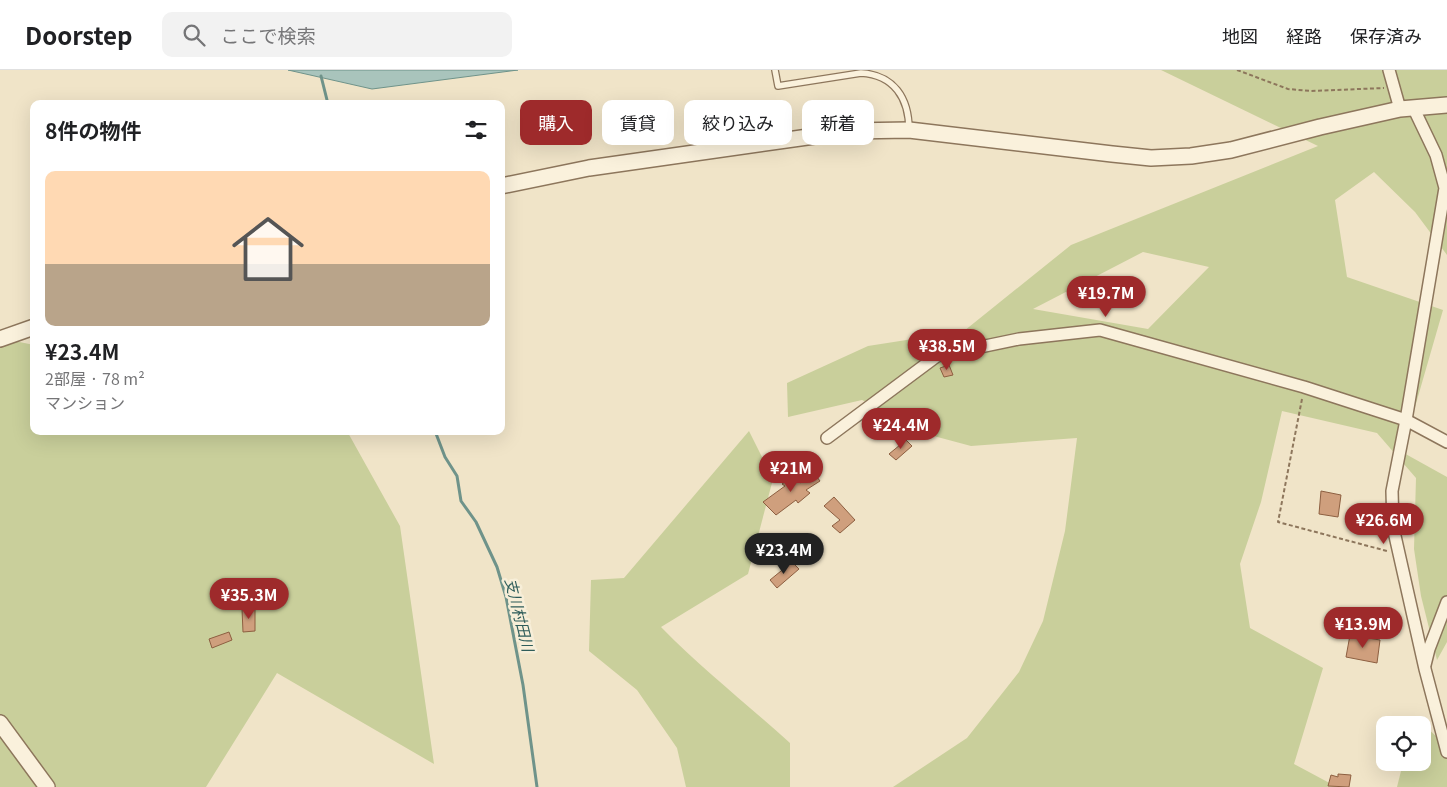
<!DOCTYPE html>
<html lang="ja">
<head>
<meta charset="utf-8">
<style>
	body { margin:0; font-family:Georgia,"Noto Sans JP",serif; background:#f2f2f2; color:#202124; height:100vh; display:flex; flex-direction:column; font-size:19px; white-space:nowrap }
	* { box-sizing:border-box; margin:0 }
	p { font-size:16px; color:#757577 }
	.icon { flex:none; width:28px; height:28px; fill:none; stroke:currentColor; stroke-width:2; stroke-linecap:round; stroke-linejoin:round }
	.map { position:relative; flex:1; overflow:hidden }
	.side { position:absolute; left:30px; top:30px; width:475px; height:335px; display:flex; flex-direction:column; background:#fff; border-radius:10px; box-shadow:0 5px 20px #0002 }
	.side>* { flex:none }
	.hud { position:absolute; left:520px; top:30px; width:475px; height:45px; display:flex; gap:10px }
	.controls { position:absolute; left:1376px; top:646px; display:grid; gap:10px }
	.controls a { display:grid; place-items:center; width:55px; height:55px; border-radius:10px; background:#fff; box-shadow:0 5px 20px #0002; font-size:25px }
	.price { position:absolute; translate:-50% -42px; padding:0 11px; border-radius:18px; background:#9e2a2b; color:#fff; font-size:16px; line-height:32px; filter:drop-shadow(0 1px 2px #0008) }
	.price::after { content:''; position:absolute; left:50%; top:30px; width:15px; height:11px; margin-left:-8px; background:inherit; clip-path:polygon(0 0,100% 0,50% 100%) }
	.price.on { background:#222; color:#fff }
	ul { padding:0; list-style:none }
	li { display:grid; align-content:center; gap:10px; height:265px; padding:0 15px }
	li span { display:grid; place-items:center; height:155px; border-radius:10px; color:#555 }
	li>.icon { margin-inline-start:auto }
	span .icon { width:90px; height:90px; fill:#fffc; stroke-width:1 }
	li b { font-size:21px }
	h2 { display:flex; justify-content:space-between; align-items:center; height:60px; padding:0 15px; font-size:21px }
	.pill { padding:0 18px; border-radius:10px; background:#fff; box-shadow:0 5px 20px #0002; font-size:18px; line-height:45px }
	.pill.on { background:#9e2a2b; color:#fff }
	header { display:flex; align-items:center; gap:30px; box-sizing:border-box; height:70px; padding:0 25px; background:#fff; border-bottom:1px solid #e0e0e0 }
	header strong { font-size:24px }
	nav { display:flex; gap:28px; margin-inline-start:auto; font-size:18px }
	.search { width:350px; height:45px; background:#f2f2f2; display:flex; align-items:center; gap:12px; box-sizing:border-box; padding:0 18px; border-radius:10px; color:#757577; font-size:19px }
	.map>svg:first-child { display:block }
</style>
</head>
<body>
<header>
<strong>Doorstep</strong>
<div class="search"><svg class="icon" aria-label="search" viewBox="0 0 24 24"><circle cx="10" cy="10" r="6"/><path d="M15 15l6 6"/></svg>ここで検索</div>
<nav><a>地図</a><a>経路</a><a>保存済み</a></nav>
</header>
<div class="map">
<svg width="1447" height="717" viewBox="0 0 1447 717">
	<rect width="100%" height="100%" fill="#f0e4c8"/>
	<g fill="#c9cf9b" fill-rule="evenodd">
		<path d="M 1161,0 L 1447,0 L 1447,185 L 1415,142 L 1374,102 L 1335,130 L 1347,207 L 1443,240 L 1402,382 L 1447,407 L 1447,572 L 1437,590 L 1421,526 L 1414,479 L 1416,408 L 1377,363 L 1282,341 L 1261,432 L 1240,494 L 1250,558 L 1323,598 L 1294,694 L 1337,717 L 893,717 L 967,668 L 1019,602 L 1043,551 L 1065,461 L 1077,368 L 971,376 L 930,365 L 862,330 L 788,347 L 787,313 L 868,276 L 964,261 L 1071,175 L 1318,76 ZM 1143,182 L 1209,197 L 1148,259 L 1033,239 Z"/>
		<path d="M 0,268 L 34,275 L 34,361 L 347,361 L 400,456 L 434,694 L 277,603 L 206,717 L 0,717 Z"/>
		<path d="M 749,361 L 773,409 L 748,504 L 661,557 C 702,599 747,634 790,673 L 790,717 L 686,717 L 677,678 L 637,620 L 589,581 L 591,510 L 624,508 Z"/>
		<path d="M 1416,648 L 1447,676 L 1447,717 L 1397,717 L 1403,693 L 1422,692 L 1422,655 L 1414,655 Z"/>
	</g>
	<path fill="#a9c4bc" stroke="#6f938a" d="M 288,0 L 518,0 L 372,19 Z"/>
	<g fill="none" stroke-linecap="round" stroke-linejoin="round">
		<g stroke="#6f938a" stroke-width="3">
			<path d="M 321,6 L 328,34"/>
			<path d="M 435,361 L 445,387 L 457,406 L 461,431 L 476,452 L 497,497 L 506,527 L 523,615 L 537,717"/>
		</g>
	</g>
	<g fill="#cf9f7d" stroke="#8d5f41">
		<path d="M 949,295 L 953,305 L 944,307 L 940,298 Z"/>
		<path d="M 906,370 L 912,376 L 896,390 L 889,384 Z"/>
		<path d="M 814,403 L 820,411 L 806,420 L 810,423 L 798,433 L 796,430 L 776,445 L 763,432 L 785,416 L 782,414 L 793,406 L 800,413 Z"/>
		<path d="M 1321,421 L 1341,425 L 1338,447 L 1319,444 Z"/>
		<path d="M 834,427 L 855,450 L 840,463 L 832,456 L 840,450 L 824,436 Z"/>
		<path d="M 786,467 L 793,476 L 763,491 L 761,488 Z"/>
		<path d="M 792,492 L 799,499 L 777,518 L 770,510 Z"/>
		<path d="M 242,539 L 255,539 L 255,561 L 243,562 Z"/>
		<path d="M 229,562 L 232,570 L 212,578 L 209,569 Z"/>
		<path d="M 1350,565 L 1380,570 L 1377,593 L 1346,587 Z"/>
		<path d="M 1338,704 L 1351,705 L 1349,717 L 1328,716 L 1331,705 L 1338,707 Z"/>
	</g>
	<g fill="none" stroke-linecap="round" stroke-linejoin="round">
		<defs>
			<path id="service" d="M 775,0 L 778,16 L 861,3 C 894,5 909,28 909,60"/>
			<g id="minor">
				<path d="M 1389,0 L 1400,39"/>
				<path d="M 1413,37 L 1436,85 L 1445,118 L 1406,350 L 1392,421 L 1393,457 L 1425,599 L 1447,682"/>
				<path d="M 827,368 L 937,286 L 1019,269 L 1100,260 L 1304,317 L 1406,350 L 1447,372"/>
				<path d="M 1425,595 L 1429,579 L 1447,532"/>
			</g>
			<g id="tertiary">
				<path d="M 501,116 L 589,98 L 850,61 L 909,60 L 1112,84 L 1151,88 L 1191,86 L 1231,80 L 1320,57 L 1400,39 L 1447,35"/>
				<path d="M 0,269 L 34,257"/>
				<path d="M 0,653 L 47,717"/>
			</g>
		</defs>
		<use href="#service" stroke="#8d765c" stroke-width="8"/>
		<use href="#minor" stroke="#8d765c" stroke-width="14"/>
		<use href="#tertiary" stroke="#8d765c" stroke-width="18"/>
		<g stroke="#8d765c" stroke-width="2" stroke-dasharray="4 2.5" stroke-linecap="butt">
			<path d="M 1237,0 L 1288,19 L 1311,21 L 1384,18"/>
			<path d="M 1302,329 L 1278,452 L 1387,481"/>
		</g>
		<use href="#service" stroke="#faf1dc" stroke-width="5.5"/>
		<use href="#minor" stroke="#faf1dc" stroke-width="11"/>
		<use href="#tertiary" stroke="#faf1dc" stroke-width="15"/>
	</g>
	<g text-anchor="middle" stroke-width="5" stroke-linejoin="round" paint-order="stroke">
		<g font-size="15" font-style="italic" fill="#2f5d5a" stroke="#f7eed8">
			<text transform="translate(519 545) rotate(76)" y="5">支川村田川</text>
		</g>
	</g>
</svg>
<div class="controls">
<a><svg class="icon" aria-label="locate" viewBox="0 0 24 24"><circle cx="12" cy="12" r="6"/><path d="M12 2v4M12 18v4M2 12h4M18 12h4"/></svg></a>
</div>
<b class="price" style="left:1106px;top:248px">¥19.7M</b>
<b class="price" style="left:947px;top:301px">¥38.5M</b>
<b class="price" style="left:901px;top:380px">¥24.4M</b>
<b class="price" style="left:791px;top:423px">¥21M</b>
<b class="price" style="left:1384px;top:475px">¥26.6M</b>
<b class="price on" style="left:784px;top:505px">¥23.4M</b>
<b class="price" style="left:249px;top:550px">¥35.3M</b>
<b class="price" style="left:1363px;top:579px">¥13.9M</b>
<div class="hud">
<a class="pill on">購入</a>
<a class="pill">賃貸</a>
<a class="pill">絞り込み</a>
<a class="pill">新着</a>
</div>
<section class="side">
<h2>8件の物件<svg class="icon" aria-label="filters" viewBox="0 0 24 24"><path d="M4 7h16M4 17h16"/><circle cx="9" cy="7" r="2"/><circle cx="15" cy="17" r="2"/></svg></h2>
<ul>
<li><span style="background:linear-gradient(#ffd9b3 60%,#b9a48a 0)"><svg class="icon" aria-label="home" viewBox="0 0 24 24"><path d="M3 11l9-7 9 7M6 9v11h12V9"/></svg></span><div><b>¥23.4M</b><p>2部屋 · 78 m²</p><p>マンション</p></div></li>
</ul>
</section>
</div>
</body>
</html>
